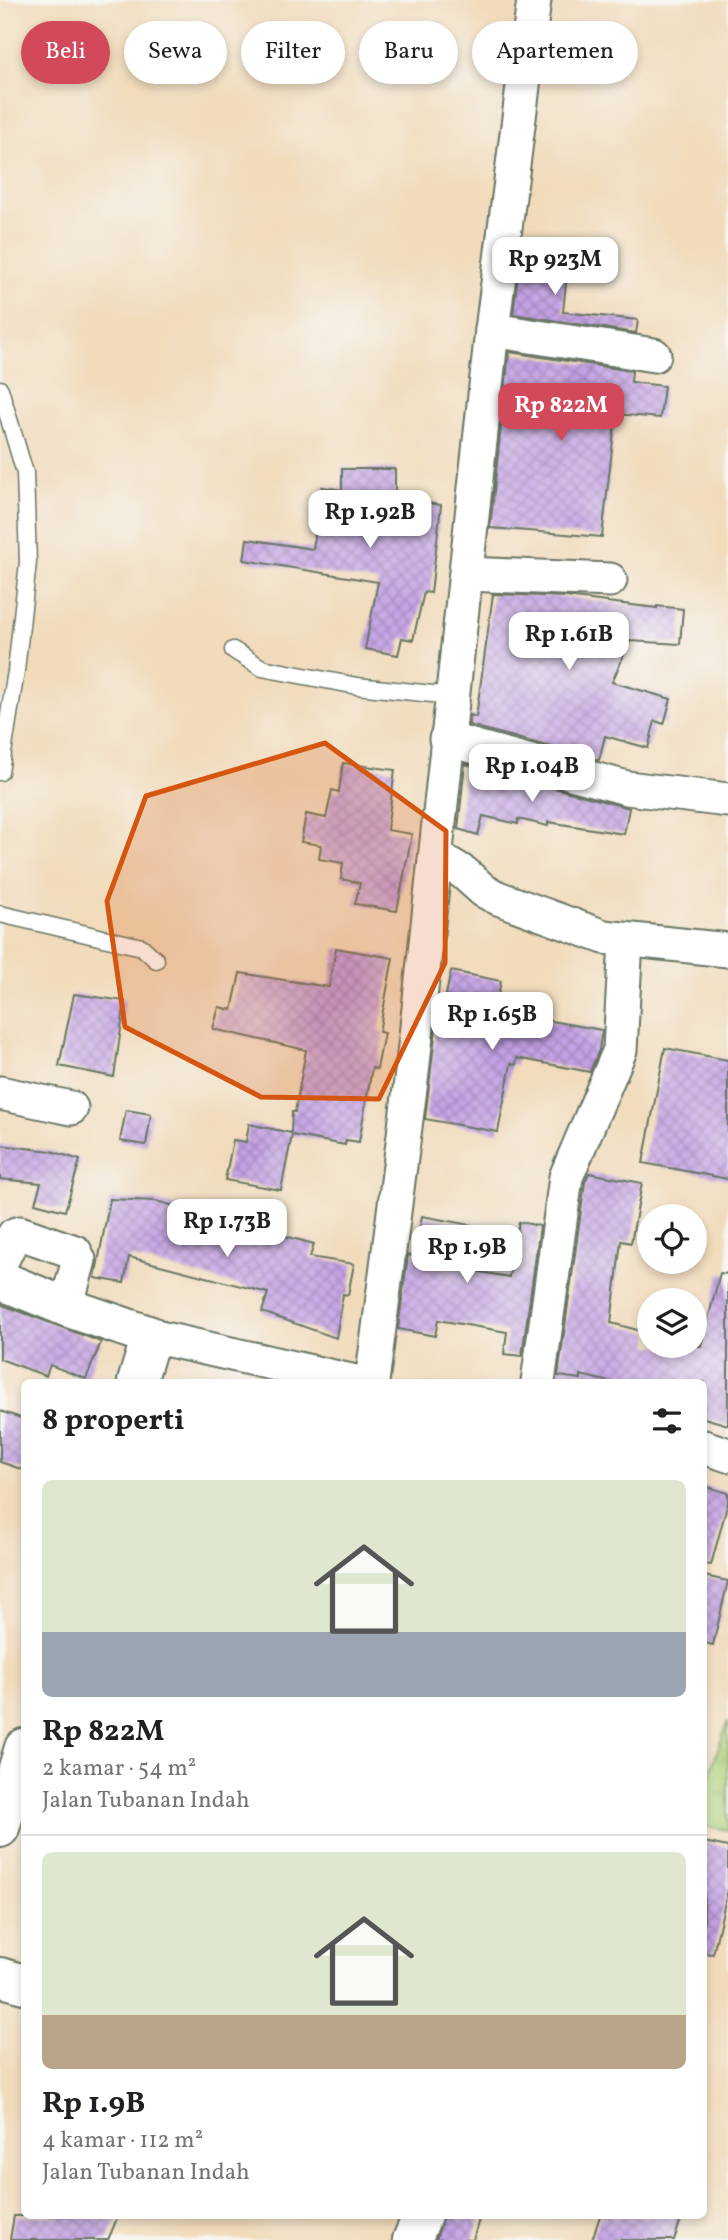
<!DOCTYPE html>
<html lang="id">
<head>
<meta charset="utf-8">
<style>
	body { margin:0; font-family:Vollkorn,serif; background:#f6f6f6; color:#202124; height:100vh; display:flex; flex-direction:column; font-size:26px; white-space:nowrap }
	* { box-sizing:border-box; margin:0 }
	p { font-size:23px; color:#757577 }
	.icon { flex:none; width:38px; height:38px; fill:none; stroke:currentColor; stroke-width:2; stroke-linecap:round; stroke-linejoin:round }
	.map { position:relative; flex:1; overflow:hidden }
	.sheet { position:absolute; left:21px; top:1379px; width:686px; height:840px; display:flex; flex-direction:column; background:#fff; border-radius:10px; box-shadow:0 4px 10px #0003 }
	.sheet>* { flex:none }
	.hud { position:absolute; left:21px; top:21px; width:686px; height:63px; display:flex; gap:14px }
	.buttons { position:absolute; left:637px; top:1204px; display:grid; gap:14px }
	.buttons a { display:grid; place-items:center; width:70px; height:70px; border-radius:50%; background:#fff; box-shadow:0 4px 10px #0003; font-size:35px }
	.price { position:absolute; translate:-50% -60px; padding:0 16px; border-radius:14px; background:#fff; color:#222; font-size:23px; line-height:46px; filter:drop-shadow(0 2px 4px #0008) }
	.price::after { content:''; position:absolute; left:50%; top:42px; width:21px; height:16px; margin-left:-10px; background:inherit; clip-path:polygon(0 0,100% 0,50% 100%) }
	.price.active { background:#d1495b; color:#fff }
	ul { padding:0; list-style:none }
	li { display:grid; align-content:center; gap:14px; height:371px; padding:0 21px }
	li+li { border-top:2px solid #e0e0e0 }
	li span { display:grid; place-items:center; height:217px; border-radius:10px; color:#555 }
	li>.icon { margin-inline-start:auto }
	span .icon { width:126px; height:126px; fill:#fffc; stroke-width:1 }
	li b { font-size:30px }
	h2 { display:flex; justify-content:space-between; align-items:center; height:84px; padding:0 21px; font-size:30px }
	.chip { padding:0 24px; border-radius:32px; background:#fff; box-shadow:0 4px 10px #0003; font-size:24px; line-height:63px }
	.chip.active { background:#d1495b; color:#fff }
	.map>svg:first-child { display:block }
</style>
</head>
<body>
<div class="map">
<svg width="728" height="2240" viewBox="0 0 728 2240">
	<defs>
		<pattern id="grass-tufts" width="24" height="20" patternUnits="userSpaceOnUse" patternTransform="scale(1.75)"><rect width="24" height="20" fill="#b0d27b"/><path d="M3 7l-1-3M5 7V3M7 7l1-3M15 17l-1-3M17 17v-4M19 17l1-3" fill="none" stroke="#97b56b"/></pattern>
		<pattern id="building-cross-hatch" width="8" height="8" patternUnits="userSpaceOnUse" patternTransform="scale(1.75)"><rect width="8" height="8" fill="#c4a2e5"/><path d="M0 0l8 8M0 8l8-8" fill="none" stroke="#9f85ba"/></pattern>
	</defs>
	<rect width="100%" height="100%" fill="#f6f6f2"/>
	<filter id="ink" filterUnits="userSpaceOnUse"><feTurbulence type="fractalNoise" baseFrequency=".0143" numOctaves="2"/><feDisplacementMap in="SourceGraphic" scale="14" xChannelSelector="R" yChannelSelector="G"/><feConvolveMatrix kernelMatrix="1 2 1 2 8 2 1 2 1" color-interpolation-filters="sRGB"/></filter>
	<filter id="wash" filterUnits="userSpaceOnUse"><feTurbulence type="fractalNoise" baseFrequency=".00686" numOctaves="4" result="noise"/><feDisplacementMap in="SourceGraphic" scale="28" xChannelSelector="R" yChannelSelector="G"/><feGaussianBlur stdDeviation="1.57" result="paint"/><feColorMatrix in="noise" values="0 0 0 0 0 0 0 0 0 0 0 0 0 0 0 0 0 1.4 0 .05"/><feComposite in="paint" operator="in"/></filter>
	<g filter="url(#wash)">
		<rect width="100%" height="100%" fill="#f1dbbb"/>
		<path fill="url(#grass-tufts)" stroke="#688858" stroke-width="2" d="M 728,1721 L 728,1830 L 704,1826 L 704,1789 Z"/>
		<g id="blocks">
			<g fill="url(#building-cross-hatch)">
				<path d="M 520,259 L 568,264 L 563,312 L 638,320 L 636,333 L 513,314 Z"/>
				<path d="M 509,352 L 632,371 L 631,382 L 664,386 L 660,418 L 616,414 L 602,537 L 490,528 Z"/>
				<path d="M 342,469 L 395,469 L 395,498 L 441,505 L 431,593 L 424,592 L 413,640 L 402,638 L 398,655 L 365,649 L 378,582 L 244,560 L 247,539 L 313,549 L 322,487 L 342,490 Z"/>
				<path d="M 493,594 L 566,597 L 657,608 L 657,606 L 683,609 L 680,644 L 630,641 L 612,682 L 671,699 L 664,724 L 655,721 L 648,748 L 605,736 L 599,760 L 469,725 L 470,715 L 476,717 Z"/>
				<path d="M 343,763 L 395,770 L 387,830 L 412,834 L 397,911 L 355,904 L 360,883 L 341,879 L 343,863 L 319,859 L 321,845 L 301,842 L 306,814 L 326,818 L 332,790 L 339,792 Z"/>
				<path d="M 465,764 L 629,808 L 624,834 L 548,822 L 548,826 L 518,819 L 518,824 L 483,816 L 478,835 L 458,829 Z"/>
				<path d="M 336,948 L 393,958 L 379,1032 L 384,1033 L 377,1069 L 372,1068 L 359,1142 L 346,1140 L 345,1145 L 292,1135 L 281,1190 L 225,1180 L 233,1140 L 246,1142 L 249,1124 L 291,1133 L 292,1112 L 295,1112 L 306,1050 L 213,1029 L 219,1007 L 232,1010 L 240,973 L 329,987 Z"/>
				<path d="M 451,971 L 501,981 L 495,1011 L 602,1030 L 599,1050 L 590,1072 L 517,1058 L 516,1065 L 511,1064 L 498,1132 L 425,1119 L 439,1003 L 444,1004 Z"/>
				<path d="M 74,994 L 125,1001 L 114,1077 L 59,1066 Z"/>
				<path d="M 665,1048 L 728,1060 L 728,1179 L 643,1163 Z"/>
				<path d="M 126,1110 L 151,1114 L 146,1145 L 120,1141 Z"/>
				<path d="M 0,1145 L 51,1151 L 80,1160 L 65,1211 L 35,1203 L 41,1183 L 0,1179 Z"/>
				<path d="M 589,1173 L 642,1183 L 631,1243 L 621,1241 L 611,1323 L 649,1333 L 649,1346 L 701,1346 L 720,1273 L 728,1274 L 728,1425 L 704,1418 L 704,1382 L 610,1382 L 581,1375 L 581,1379 L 558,1376 L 585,1182 Z"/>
				<path d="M 110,1199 L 156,1201 L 314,1244 L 310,1257 L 354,1264 L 348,1295 L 343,1294 L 336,1338 L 262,1312 L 268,1293 L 129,1257 L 124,1283 L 95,1278 Z"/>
				<path d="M 422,1216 L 471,1225 L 463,1269 L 509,1277 L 519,1222 L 540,1226 L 522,1356 L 504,1354 L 507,1332 L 438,1320 L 435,1336 L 398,1329 L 408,1255 L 415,1256 Z"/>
				<path d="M 0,1304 L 101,1342 L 86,1379 L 50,1365 L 46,1376 L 0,1359 Z"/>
				<path d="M 0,1411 L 24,1419 L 24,1470 L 0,1462 Z"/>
				<path d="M 704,1486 L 728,1493 L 728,1502 L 711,1565 L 704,1564 Z"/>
				<path d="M 704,1576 L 728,1581 L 713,1645 L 704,1643 Z"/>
				<path d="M 704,1842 L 728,1847 L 728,1889 L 713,1954 L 704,1953 Z"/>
				<path d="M 14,2216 L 118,2216 L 108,2240 L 10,2240 Z"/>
				<path d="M 443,2216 L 480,2216 L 473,2240 L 436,2240 Z"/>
				<path d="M 600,2216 L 682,2216 L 674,2240 L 592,2240 Z"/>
			</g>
		</g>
	</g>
	<g filter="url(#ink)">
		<use href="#blocks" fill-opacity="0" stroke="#687463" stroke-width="2"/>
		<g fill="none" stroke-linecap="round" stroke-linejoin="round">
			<defs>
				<g id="service">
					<path d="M 0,389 L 25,473 L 28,562 L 16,671 L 0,772"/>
					<path d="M 233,650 L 262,668 L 357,686 L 451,696"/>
					<path d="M 0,914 L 142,947 L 156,960"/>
				</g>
				<g id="minor">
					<path d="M 492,330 L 654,355"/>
					<path d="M 467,574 L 610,580"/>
					<path d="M 446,739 L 627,788 L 728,800"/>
					<path d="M 436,856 L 464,873 L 484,891 L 498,898 L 604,937 L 728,950"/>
					<path d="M 0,1093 L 71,1108"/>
					<path d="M 0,1264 L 14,1235 L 20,1233 L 75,1252 L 79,1260 L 66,1307"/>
					<path d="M 151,1336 L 356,1382"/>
					<path d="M 372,1382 L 412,1073 L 492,330 L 534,0"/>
					<path d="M 538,1382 L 566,1177 L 620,1050 L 626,940"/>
					<path d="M 704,1447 L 728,1455"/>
				</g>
				<g id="tertiary">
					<path d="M 0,1280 L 66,1307 L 151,1336 L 137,1382"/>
					<path d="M 0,1828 L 24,1748"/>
					<path d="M 0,1977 L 24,1984"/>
					<path d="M 412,2240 L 422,2216"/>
				</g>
			</defs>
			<use href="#service" stroke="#687463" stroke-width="19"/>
			<use href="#minor" stroke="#687463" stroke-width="37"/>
			<use href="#tertiary" stroke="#687463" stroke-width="42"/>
			<use href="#service" stroke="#fff" stroke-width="16"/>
			<use href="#minor" stroke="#fff" stroke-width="33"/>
			<use href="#tertiary" stroke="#fff" stroke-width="38"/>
		</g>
	</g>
	<path fill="#d45610" fill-opacity="0.2" stroke="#d45610" stroke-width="5" stroke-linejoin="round" d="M 325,743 L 446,831 L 445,963 L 379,1099 L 261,1097 L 125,1027 L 107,901 L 146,796 Z"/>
</svg>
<div class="buttons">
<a><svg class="icon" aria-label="locate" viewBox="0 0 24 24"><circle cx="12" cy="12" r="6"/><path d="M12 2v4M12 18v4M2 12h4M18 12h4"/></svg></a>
<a><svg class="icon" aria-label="layers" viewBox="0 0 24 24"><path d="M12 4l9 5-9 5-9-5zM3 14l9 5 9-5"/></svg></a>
</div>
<b class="price" style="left:555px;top:297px">Rp 923M</b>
<b class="price active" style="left:561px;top:443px">Rp 822M</b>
<b class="price" style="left:370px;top:550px">Rp 1.92B</b>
<b class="price" style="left:569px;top:672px">Rp 1.61B</b>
<b class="price" style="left:532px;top:804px">Rp 1.04B</b>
<b class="price" style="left:492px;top:1052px">Rp 1.65B</b>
<b class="price" style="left:227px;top:1259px">Rp 1.73B</b>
<b class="price" style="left:467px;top:1285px">Rp 1.9B</b>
<div class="hud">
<a class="chip active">Beli</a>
<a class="chip">Sewa</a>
<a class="chip">Filter</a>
<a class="chip">Baru</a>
<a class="chip">Apartemen</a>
</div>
<section class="sheet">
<h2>8 properti<svg class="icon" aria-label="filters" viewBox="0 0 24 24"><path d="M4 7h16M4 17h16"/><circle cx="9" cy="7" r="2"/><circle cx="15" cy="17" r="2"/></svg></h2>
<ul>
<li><span style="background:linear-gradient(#dfe7d0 70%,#9aa5b1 0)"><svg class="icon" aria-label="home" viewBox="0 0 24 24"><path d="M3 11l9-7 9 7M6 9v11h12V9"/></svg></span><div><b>Rp 822M</b><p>2 kamar · 54 m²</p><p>Jalan Tubanan Indah</p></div></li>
<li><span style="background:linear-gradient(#dfe7d0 75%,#b9a48a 0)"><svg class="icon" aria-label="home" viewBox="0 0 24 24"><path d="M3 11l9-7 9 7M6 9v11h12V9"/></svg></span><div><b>Rp 1.9B</b><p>4 kamar · 112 m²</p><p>Jalan Tubanan Indah</p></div></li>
</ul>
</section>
</div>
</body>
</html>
